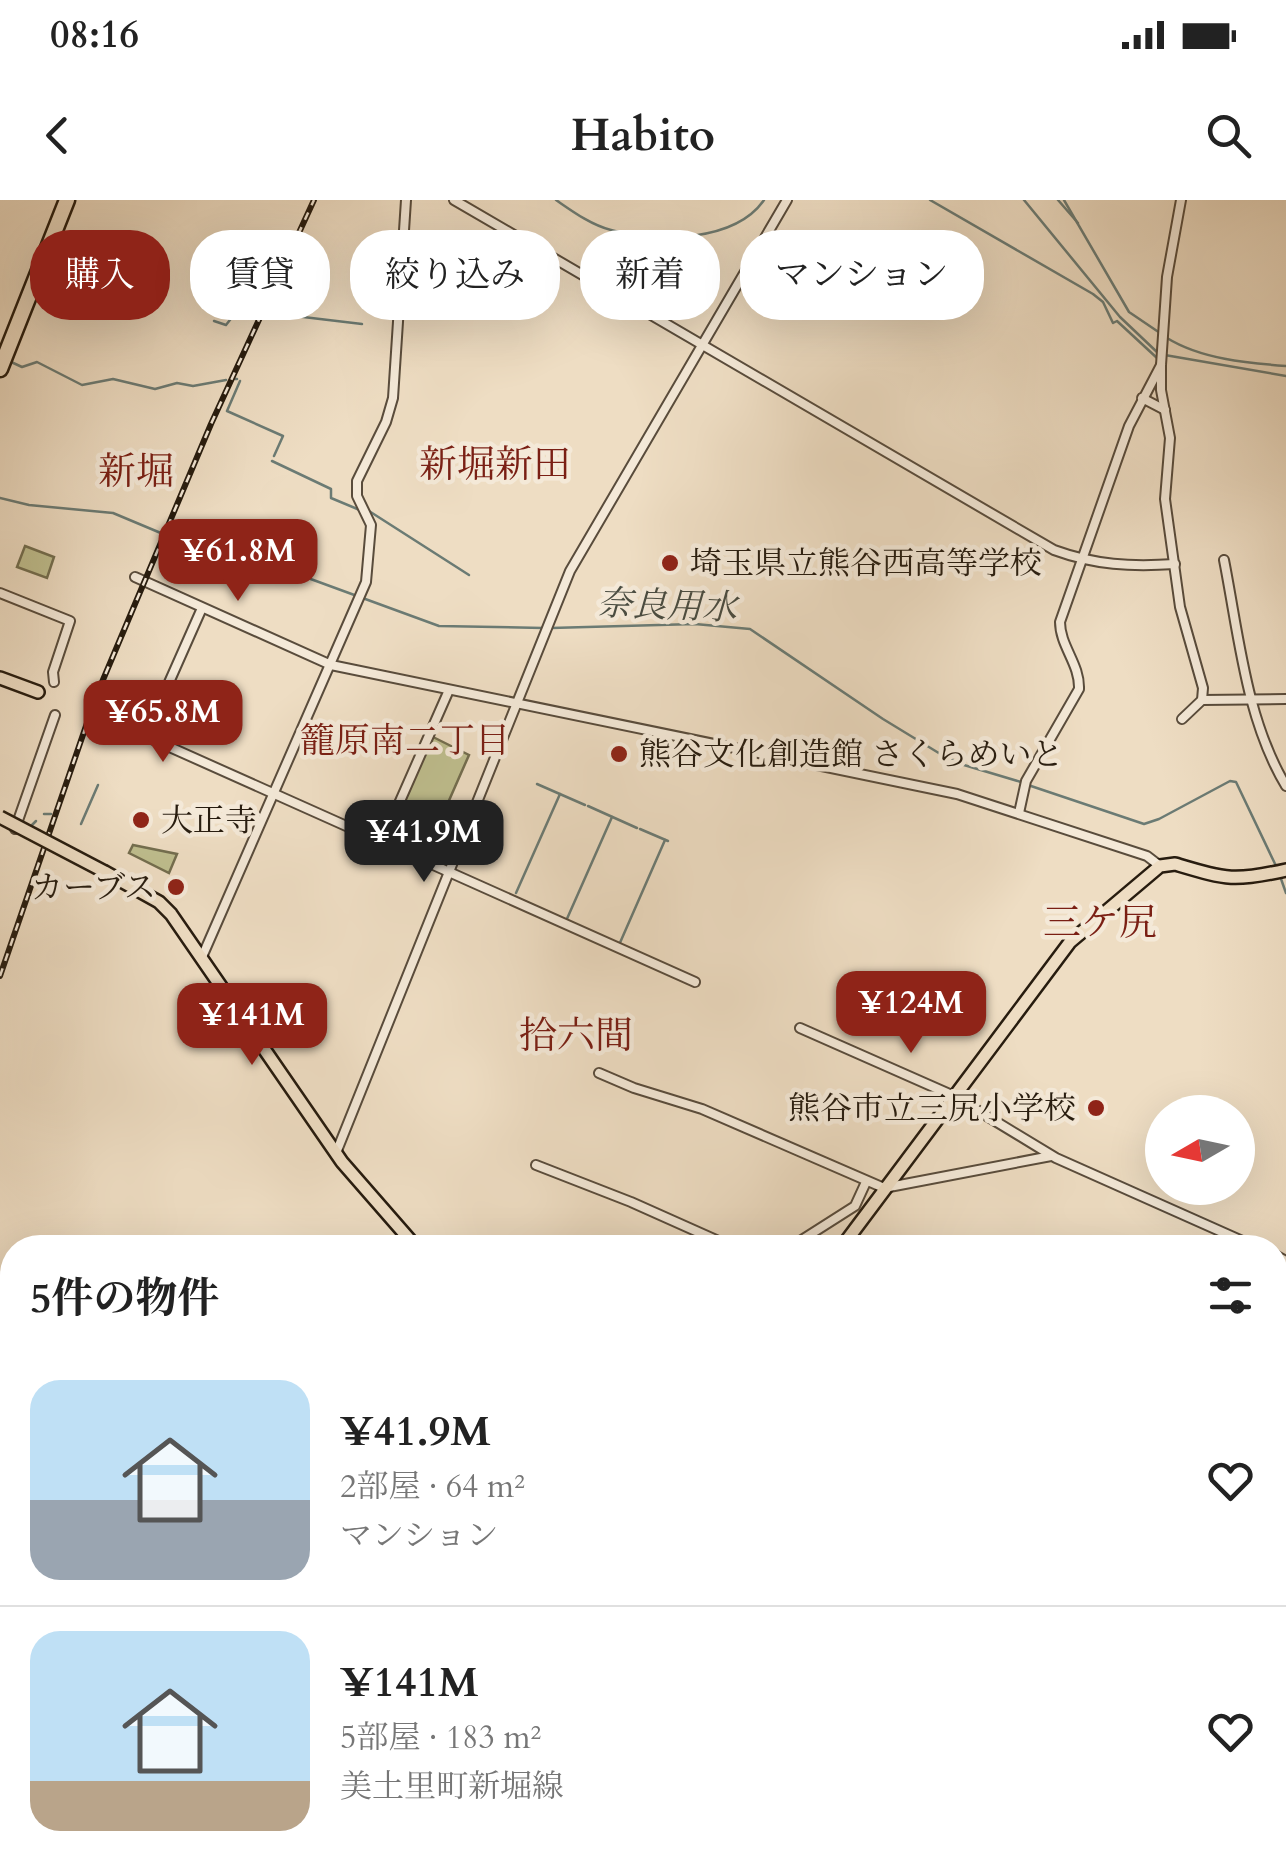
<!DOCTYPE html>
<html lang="ja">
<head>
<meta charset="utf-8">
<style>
	body { margin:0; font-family:Cardo,"Noto Serif JP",serif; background:#f2f2f2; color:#222; height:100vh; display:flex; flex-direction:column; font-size:38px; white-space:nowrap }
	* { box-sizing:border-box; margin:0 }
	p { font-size:32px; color:#767676 }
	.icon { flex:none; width:55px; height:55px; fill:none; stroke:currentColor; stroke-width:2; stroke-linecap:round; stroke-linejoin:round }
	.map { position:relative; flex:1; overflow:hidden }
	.details { position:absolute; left:0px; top:1035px; width:1288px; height:640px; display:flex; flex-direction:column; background:#fff; border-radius:40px 40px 0 0; box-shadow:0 10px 40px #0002 }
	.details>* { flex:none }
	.banner { position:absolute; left:30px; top:30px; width:1228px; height:90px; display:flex; gap:20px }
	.needle { width:65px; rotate:261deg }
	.buttons { position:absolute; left:1145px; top:895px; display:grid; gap:20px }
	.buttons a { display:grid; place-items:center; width:110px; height:110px; border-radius:50%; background:#fff; box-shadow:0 10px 40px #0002; font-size:50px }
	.price { position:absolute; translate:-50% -85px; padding:0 22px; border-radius:20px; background:#8f2418; color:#fff; font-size:32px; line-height:65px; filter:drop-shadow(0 2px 5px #0008) }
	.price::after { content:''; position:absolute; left:50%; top:60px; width:30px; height:22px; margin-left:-15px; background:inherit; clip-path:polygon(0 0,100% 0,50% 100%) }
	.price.on { background:#222; color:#fff }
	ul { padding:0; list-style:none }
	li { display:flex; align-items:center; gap:30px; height:250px; padding:0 30px }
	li+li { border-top:2px solid #e0e0e0 }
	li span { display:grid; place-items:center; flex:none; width:280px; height:200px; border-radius:30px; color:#555 }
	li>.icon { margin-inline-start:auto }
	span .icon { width:120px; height:120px; fill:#fffc; stroke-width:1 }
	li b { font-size:42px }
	h2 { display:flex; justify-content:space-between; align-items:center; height:120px; padding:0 30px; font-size:42px }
	.tag { padding:0 35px; border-radius:40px; background:#fff; box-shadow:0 10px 40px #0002; font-size:35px; line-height:90px }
	.tag.on { background:#8f2418; color:#fff }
	.status { display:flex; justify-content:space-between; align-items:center; height:70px; padding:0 50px; background:#fff; direction:ltr }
	.status svg { height:28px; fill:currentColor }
	header { display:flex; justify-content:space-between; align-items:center; height:130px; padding:0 30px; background:#fff; font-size:45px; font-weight:700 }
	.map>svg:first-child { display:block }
</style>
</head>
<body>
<div class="status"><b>08:16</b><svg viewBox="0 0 49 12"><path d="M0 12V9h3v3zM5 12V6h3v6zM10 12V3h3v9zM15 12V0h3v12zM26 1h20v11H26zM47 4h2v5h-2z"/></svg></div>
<header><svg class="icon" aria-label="back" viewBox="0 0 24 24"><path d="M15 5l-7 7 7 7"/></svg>Habito<svg class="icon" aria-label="search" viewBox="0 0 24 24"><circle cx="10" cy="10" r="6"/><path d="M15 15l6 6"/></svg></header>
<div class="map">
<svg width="1286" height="1675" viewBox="0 0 1286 1675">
	<rect width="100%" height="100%" fill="#eeddc3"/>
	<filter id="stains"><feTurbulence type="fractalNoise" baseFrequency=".002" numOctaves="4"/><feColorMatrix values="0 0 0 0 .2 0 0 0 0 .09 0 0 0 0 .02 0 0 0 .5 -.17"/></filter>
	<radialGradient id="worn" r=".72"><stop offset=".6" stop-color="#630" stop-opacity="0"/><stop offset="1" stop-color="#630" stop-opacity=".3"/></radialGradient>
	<g fill="#bfbf8f" stroke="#736e4f" stroke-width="2.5">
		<path d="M 25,346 L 54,357 L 47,378 L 17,367 Z"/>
		<path d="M 433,537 L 469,555 L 436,630 L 398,612 Z"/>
		<path d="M 133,645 L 177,654 L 169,673 L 129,653 Z"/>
	</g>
	<path fill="#99bbb7" stroke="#6b7b74" stroke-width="2.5" d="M 1277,1488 L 1286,1492 L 1286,1531 L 1275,1569 Z"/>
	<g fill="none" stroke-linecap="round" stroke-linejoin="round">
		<g stroke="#6b7b74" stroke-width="2.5">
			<path d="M 556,0 C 572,11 591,25 611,30 C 656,43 735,42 764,0"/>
			<path d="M 930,0 L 1093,94 L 1103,102 L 1113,123 L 1117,121 L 1157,158 L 1159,154 L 1286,176"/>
			<path d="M 1024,0 L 1120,117 L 1158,153"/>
			<path d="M 1058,0 L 1078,23"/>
			<path d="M 1064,0 L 1129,112 L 1160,133"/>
			<path d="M 295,46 L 301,49"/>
			<path d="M 278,114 L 362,124"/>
			<path d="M 252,115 L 260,109 L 275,114"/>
			<path d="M 214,121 L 226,125 L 233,116 L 249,115"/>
			<path d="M 1167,138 C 1201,159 1247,163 1286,166"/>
			<path d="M 9,161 L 22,167 L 37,162 L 82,185 L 113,179 L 155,189 L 177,183 L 193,186 L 226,180"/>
			<path d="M 235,179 L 237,179"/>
			<path d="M 240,181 L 227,211 L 283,236 L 274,256"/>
			<path d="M 272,261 L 331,289 L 331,298 L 362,311"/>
			<path d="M 0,298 L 29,305 L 113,313 L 187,344 L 270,374 L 297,374 L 439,426 L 543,428"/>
			<path d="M 369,311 L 469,375"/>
			<path d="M 551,428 L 695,424 L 750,429 L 883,519 L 942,555 L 964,565 L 1021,582"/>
			<path d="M 537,584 L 585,605"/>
			<path d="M 1028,585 L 1144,624 L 1159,619 L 1230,581 L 1236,582 L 1277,668"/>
			<path d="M 588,606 L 637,628"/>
			<path d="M 44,614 L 51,614"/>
			<path d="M 81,624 L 98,585"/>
			<path d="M 32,625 L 36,621"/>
			<path d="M 640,629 L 668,641"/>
			<path d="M 1280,676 L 1286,693"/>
			<path d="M 516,693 L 560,594"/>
			<path d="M 566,721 L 612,617"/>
			<path d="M 619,745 L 665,640"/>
		</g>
		<defs>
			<g id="minor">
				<path d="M 454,0 L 1054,350 C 1095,365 1131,367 1175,364"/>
				<path d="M 1181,0 L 1167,77 L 1161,165 L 1161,190 L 1170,238 L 1165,299 L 1180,407 L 1203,488 L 1202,500 L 1182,519"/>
				<path d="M 1142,198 L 1165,210"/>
				<path d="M 1224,360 C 1239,436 1246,519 1286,586"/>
				<path d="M 135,377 L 331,465 L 957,594 L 1147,656 L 1160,666"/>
				<path d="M 0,393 L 70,421 L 53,472 L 54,482"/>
				<path d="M 1202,500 L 1286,499"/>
				<path d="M 155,503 L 163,496 L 202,408"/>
				<path d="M 145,536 L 695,782"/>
				<path d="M 1019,613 L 1026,581 L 1079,489 C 1080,464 1060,446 1060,422 L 1129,226 L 1161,165"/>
				<path d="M 15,629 L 55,515"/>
				<path d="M 382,642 L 449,490"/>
				<path d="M 202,757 L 366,382 L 371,325 L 357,296 L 357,281 L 386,222 L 393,198 L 406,0"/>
				<path d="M 800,828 L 954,896 L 1056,958 L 1258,1048"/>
				<path d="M 599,873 L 634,888 L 702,909 L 884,988 L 1051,956"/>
				<path d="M 336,953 L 570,371 L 787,0"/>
				<path d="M 536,965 L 631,1002 L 734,1048"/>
				<path d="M 413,1041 L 428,1043 L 435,1048"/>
				<path d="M 789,1048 L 855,1006 L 866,982"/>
				<path d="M 1275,1055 L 1286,1061"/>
				<path d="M 0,1394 L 12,1402"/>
				<path d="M 0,1545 L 12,1506"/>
				<path d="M 0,1614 L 12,1618"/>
				<path d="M 1275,1634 L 1286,1596"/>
				<path d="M 95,1662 L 112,1675"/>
				<path d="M 441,1662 L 457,1675"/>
				<path d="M 673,1662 L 695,1675"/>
				<path d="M 1070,1675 L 1077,1662"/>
				<path d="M 1218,1675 L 1223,1662"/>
				<path d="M 1261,1675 L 1265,1662"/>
			</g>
			<g id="major">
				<path d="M 0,478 L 38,492"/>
				<path d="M 105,672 L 159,702 L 171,714 L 342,962 L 417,1048"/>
				<path d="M 841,1048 L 1070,742 L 1160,666 L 1175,664 C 1226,679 1233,682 1286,670"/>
				<path d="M 1275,1472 L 1286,1478"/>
				<path d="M 124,1675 L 130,1662"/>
			</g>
			<path id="highway" d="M 0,169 L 67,0"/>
		</defs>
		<use href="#minor" stroke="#594c3c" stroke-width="12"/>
		<use href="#major" stroke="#271c0f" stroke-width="16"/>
		<use href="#highway" stroke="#271c0f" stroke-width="19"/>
		<use href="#minor" stroke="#f4e9d8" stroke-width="8"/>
		<use href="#major" stroke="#eeddc3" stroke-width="11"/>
		<use href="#highway" stroke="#eeddc3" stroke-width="14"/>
		<defs>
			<g id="rail">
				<path d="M 0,776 L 97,494 L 211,224 L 314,0"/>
				<path d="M 1275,1150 L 1286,1153"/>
				<path d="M 1275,1185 L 1286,1180"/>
				<path d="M 1275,1603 L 1286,1568"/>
				<path d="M 1251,1675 L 1255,1662"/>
			</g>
		</defs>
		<use href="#rail" stroke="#271c0f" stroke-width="6"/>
		<use href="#rail" stroke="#f4e9d8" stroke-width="2.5" stroke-dasharray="8" stroke-linecap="butt"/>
		<defs>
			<path id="major-bridge" d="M 0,617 L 105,672"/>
		</defs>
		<use href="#major-bridge" stroke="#271c0f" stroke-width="16" stroke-linecap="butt"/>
		<use href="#major-bridge" stroke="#eeddc3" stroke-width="11"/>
	</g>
	<g fill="#8f2418" stroke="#f4e9d8" stroke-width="4">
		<circle cx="670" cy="363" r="10"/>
		<circle cx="619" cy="554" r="10"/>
		<circle cx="141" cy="620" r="10"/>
		<circle cx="176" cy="687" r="10"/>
		<circle cx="1096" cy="908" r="10"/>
	</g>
	<g text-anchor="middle" stroke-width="9" stroke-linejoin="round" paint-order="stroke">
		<g font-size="32" fill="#271c0f" stroke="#f4e9d8" text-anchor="start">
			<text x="690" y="374">埼玉県立熊谷西高等学校</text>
			<text x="639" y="565">熊谷文化創造館 さくらめいと</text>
			<text x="161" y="631">大正寺</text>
			<text x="156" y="698" text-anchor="end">カーブス</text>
			<text x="1076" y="919" text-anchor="end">熊谷市立三尻小学校</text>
		</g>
		<g font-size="35" font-style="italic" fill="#494c41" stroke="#f4e9d8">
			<text transform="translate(667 405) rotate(2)" y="12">奈良用水</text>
		</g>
		<g font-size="35" fill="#7a1f14" stroke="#f4e9d8">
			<text x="405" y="552">籠原南二丁目</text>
		</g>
		<g font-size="38" fill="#7a1f14" stroke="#f4e9d8">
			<text x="495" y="277">新堀新田</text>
			<text x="136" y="284">新堀</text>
			<text x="1100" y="735">三ケ尻</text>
			<text x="576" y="848">拾六間</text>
		</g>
	</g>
	<rect width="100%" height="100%" filter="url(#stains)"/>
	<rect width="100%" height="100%" fill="url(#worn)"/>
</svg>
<div class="buttons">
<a><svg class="needle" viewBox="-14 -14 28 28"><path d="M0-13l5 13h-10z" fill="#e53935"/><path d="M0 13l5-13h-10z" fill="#767676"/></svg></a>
</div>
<b class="price" style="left:238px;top:404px">¥61.8M</b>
<b class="price" style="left:163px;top:565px">¥65.8M</b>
<b class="price on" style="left:424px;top:685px">¥41.9M</b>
<b class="price" style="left:911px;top:856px">¥124M</b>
<b class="price" style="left:252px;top:868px">¥141M</b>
<div class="banner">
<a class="tag on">購入</a>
<a class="tag">賃貸</a>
<a class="tag">絞り込み</a>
<a class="tag">新着</a>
<a class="tag">マンション</a>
</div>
<section class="details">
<h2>5件の物件<svg class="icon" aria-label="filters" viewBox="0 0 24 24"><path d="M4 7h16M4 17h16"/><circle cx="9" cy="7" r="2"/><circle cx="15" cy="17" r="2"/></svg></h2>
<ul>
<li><span style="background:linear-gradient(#bfe0f5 60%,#9aa5b1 0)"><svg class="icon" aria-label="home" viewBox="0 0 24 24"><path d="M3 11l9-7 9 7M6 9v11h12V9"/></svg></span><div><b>¥41.9M</b><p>2部屋 · 64 m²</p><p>マンション</p></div><svg class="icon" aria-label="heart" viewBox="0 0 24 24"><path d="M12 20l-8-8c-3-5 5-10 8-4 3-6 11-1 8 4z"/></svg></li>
<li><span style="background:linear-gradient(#bfe0f5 75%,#b9a48a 0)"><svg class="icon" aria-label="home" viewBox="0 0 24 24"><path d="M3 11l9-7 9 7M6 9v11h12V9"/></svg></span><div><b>¥141M</b><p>5部屋 · 183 m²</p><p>美土里町新堀線</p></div><svg class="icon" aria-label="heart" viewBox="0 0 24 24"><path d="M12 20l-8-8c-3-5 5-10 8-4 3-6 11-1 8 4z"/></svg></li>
</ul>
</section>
</div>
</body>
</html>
